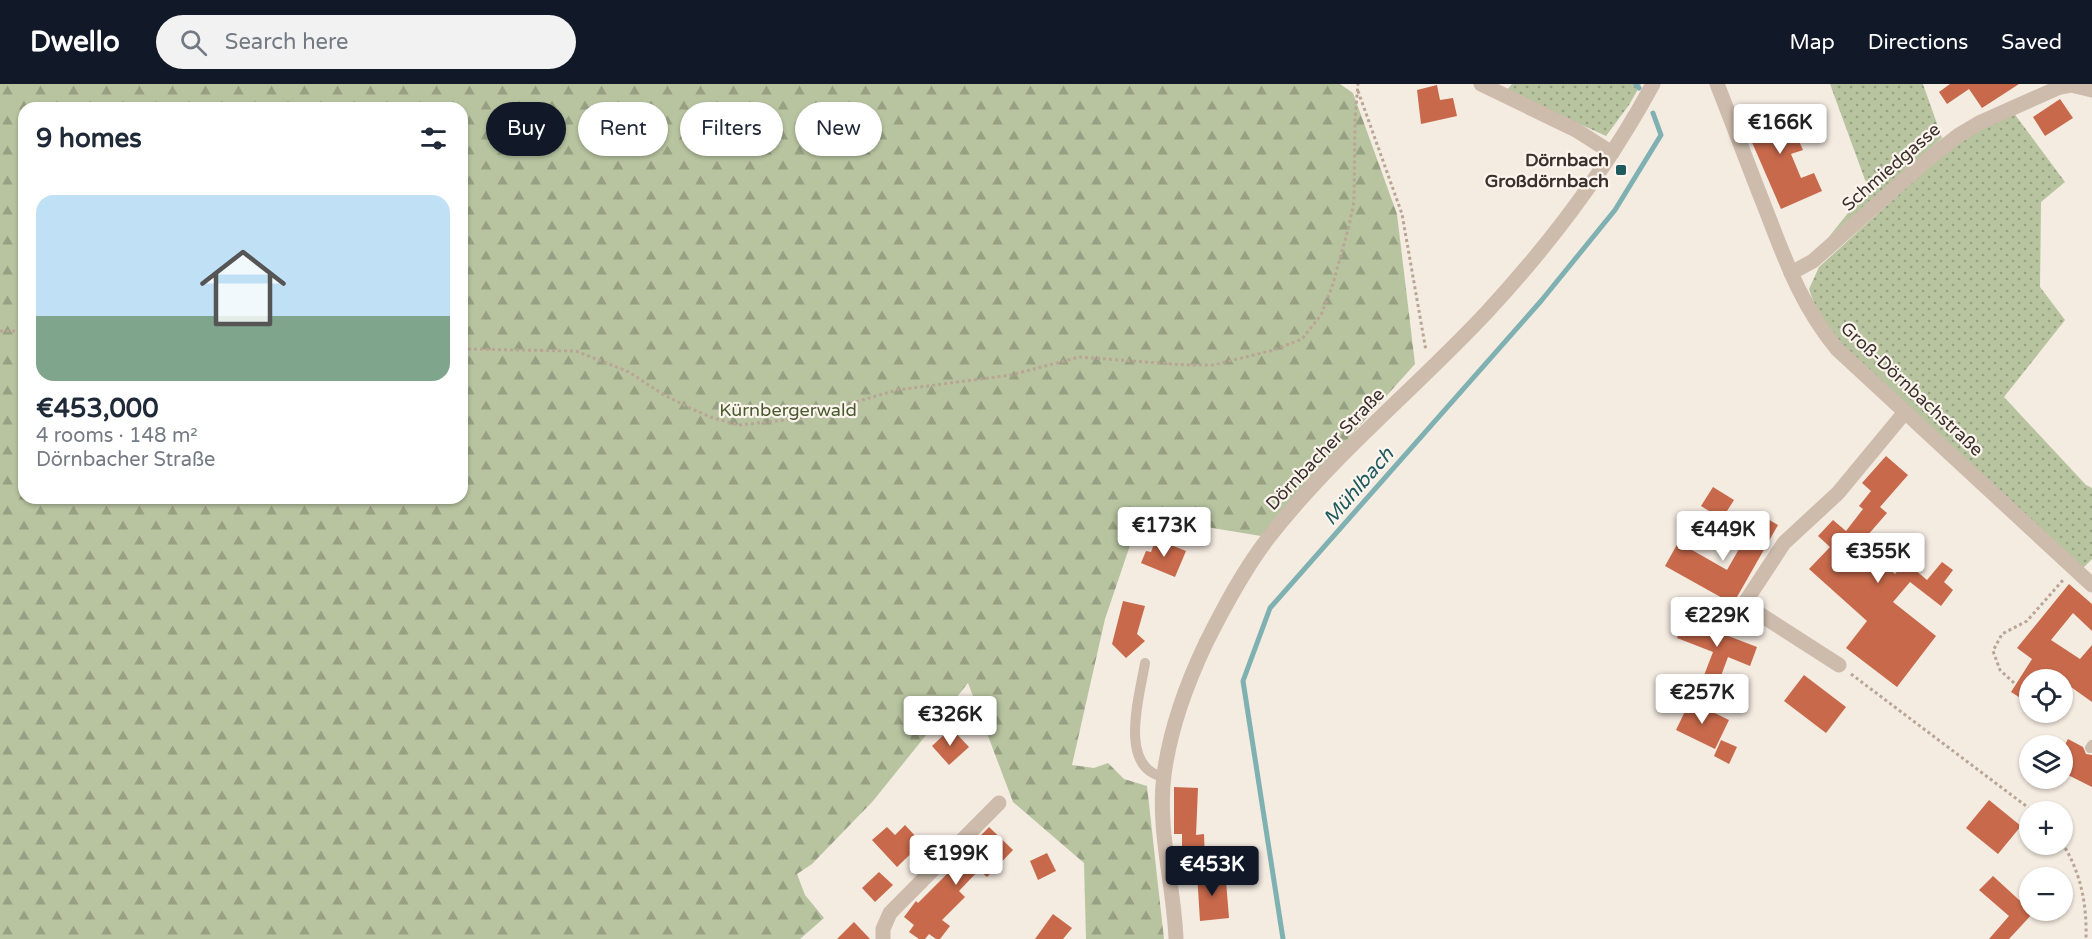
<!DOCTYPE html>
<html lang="en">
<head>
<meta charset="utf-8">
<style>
	body { margin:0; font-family:"Varela Round",sans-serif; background:#f2f2f3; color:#1f2937; height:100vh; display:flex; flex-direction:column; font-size:22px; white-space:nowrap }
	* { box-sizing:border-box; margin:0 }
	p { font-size:20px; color:#747a83 }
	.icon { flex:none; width:33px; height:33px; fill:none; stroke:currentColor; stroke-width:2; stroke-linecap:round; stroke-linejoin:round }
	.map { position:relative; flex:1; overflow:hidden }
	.drawer { position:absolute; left:18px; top:18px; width:450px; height:402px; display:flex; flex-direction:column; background:#fff; border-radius:18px; box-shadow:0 2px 4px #0004 }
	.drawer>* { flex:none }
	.hud { position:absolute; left:486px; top:18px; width:570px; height:54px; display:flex; gap:12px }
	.fabs { position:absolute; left:2019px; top:585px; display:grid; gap:12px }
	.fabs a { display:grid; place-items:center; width:54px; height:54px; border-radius:50%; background:#fff; box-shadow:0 2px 4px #0004; font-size:30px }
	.price { position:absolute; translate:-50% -51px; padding:0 14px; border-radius:6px; background:#fff; color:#222; font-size:20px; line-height:39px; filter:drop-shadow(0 2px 3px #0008) }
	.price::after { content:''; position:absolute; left:50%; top:36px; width:18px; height:14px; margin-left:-9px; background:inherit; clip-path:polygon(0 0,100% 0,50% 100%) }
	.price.on { background:#111827; color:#fff }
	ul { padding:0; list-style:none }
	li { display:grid; align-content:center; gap:12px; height:318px; padding:0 18px }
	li+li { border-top:2px solid #e0e1e3 }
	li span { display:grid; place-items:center; height:186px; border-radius:18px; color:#555 }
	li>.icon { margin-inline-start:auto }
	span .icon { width:108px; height:108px; fill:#fffc; stroke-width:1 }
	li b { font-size:26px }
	h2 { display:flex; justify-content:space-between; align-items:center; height:72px; padding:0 18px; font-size:26px }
	.chip { padding:0 21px; border-radius:27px; background:#fff; box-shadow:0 2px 4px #0004; font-size:21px; line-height:54px }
	.chip.on { background:#111827; color:#fff }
	header { display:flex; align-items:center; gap:36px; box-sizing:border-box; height:84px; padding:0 30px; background:#111827; color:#fff }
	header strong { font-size:28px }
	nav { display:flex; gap:33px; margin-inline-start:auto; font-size:21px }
	.search { width:420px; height:54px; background:#f2f2f3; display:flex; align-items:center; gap:15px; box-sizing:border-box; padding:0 21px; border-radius:33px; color:#747a83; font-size:22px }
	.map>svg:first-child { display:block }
</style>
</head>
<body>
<header>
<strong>Dwello</strong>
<div class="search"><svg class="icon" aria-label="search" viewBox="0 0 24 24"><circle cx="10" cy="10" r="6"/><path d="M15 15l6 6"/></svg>Search here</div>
<nav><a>Map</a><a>Directions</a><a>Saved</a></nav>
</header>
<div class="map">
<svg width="2092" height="855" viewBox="0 0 2092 855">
	<defs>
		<pattern id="grass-dots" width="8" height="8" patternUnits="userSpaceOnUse" patternTransform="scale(1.5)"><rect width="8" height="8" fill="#b8c4a0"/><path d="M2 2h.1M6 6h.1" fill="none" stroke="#97a083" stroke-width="1.8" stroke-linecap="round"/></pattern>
		<pattern id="forest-firs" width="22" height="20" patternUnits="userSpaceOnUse" patternTransform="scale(1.5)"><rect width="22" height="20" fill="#b8c4a0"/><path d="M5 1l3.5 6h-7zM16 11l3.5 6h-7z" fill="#97a083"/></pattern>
	</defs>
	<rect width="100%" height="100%" fill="#f4ebe1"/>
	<g fill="url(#grass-dots)">
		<path d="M 1512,0 L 1641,0 L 1629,21 L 1606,52 L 1506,7 Z"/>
		<path d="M 1830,0 L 1923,0 L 1942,54 L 1828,154 L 1868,104 Z"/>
		<path d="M 2013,28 L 2065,98 L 2041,118 L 2040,203 L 2065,236 L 2004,313 L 2086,401 L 2092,404 L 2092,475 L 2082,485 L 1845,264 L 1818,231 L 1809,205 L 1819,183 L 1940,73 L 1982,44 Z"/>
	</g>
	<path fill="url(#forest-firs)" fill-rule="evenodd" d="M 0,0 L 1340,0 L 1353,9 L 1397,130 L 1415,280 L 1261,452 L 1140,432 L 1105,535 L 1072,681 L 1094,684 L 1108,679 L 1124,695 L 1147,702 L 1164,855 L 1086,855 L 1084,779 L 1013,718 L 968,599 L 873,717 L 812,780 L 797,790 L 805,811 L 824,834 L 800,855 L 0,855 ZM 24,24 L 462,24 L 462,414 L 24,414 Z"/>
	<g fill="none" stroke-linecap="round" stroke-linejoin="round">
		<g stroke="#7fb0b2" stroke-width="5">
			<path d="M 1636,0 L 1639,4"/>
			<path d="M 1283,855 L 1243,597 L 1270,524 L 1541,217 L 1615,126 L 1661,51 L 1653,29"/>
		</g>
	</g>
	<g fill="#c8694b">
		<path d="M 1950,0 L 2019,0 L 1982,24 L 1969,5 L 1947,20 L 1939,8 Z"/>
		<path d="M 1437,1 L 1440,16 L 1453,14 L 1457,32 L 1421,40 L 1417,6 Z"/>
		<path d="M 2060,15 L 2073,34 L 2045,52 L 2033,33 Z"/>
		<path d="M 1770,21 L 1774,31 L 1785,26 L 1803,66 L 1791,70 L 1801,94 L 1814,89 L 1822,107 L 1781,125 L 1741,33 Z"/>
		<path d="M 1886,372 L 1908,391 L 1880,423 L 1887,429 L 1867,452 L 1879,463 L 1873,471 L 1895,490 L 1906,478 L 1927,496 L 1942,478 L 1953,486 L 1944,498 L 1953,506 L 1941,522 L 1910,498 L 1893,518 L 1936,552 L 1897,603 L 1846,564 L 1867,537 L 1809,485 L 1830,463 L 1818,452 L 1833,436 L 1846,447 L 1863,425 L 1859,422 L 1871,407 L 1862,399 Z"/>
		<path d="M 1713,403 L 1734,416 L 1722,435 L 1701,422 Z"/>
		<path d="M 1759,430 L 1778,441 L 1733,520 L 1665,482 L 1684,448 L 1698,457 L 1692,466 L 1727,486 Z"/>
		<path d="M 1156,455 L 1186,467 L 1175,493 L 1141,479 L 1146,467 L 1151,468 Z"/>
		<path d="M 2069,500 L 2092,520 L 2092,547 L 2073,529 L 2051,556 L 2080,575 L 2092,561 L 2092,618 L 2050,588 L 2045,596 L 2030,596 L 2030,620 L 2011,608 L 2032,575 L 2017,564 Z"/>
		<path d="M 1123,517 L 1145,522 L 1137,550 L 1145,557 L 1126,574 L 1112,560 Z"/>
		<path d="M 1684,535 L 1757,563 L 1750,582 L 1728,573 L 1718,600 L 1703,594 L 1713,568 L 1677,554 Z"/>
		<path d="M 1804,591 L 1846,623 L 1826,649 L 1784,617 Z"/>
		<path d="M 1690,617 L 1729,636 L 1715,665 L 1676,646 Z"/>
		<path d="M 951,644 L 969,663 L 949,681 L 932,662 Z"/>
		<path d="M 2068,655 L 2083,663 L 2086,670 L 2092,671 L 2092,703 L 2062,688 L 2062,666 Z"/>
		<path d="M 1721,656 L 1737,663 L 1729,680 L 1714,672 Z"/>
		<path d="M 1174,703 L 1198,704 L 1196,751 L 1204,750 L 1205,777 L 1189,777 L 1189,768 L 1182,768 L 1182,750 L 1174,750 Z"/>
		<path d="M 1989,716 L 2021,742 L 1998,770 L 1966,744 Z"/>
		<path d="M 905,741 L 922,759 L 897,783 L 872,756 L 887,743 L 895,751 Z"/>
		<path d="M 989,743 L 1013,766 L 987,793 L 979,786 L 959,807 L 965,813 L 942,836 L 950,842 L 940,855 L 936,855 L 929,850 L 925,855 L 919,855 L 909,848 L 914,841 L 904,833 L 916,817 L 918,819 L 965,772 L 963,770 Z"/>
		<path d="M 1047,769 L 1056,787 L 1038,796 L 1030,777 Z"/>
		<path d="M 879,788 L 893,801 L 875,818 L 862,804 Z"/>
		<path d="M 1219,788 L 1220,797 L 1226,797 L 1229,834 L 1200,837 L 1197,789 Z"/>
		<path d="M 1993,792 L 2030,826 L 2034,828 L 2009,855 L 1989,855 L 2009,832 L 1979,806 Z"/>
		<path d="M 1053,830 L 1072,844 L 1063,855 L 1035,855 Z"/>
		<path d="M 854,838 L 870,855 L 837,855 Z"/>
	</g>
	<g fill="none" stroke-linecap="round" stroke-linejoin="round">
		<g stroke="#b9a596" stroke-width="3" stroke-dasharray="3 3" stroke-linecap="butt">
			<path d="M 1358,7 L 1402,130 L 1426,267"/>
			<path d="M 0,247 L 24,247"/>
			<path d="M 462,265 L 576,267 L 629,288 L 664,311 L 690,324 L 713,334 L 739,341 L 805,334 L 834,324 L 897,306 L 1011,291 L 1079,273 L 1186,281 L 1213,281 L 1274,266 L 1302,255 L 1321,231 L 1332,203 L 1349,142 L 1354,117 L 1355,35 L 1358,0"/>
			<path d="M 1851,590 L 2034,728"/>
			<path d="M 2014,599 L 2000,586 L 1993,567 L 2002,550 L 2027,537 L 2064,495"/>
			<path d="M 2062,759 C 2081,788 2087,821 2086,855"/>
		</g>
		<g stroke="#cdbbac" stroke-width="10">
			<path d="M 1145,579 C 1140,611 1117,684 1164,693"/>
			<path d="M 2090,664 L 2092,661"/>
		</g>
		<g stroke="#cdbbac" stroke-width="15">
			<path d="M 1481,0 L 1576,46 L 1612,69"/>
			<path d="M 1717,0 C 1733,40 1748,81 1764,121 C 1785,175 1800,220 1837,265 L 2092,501"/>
			<path d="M 1791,189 L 1813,177 L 1928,75 L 1959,51 L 1981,38 L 2060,3 L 2071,1 L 2092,6"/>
			<path d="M 1839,581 L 1744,520 L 1784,459 L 1838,409 L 1905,328"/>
			<path d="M 883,855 L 883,845 L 890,829 L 999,719"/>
		</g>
		<path stroke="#cdbbac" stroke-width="15" d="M 1176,855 C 1174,801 1157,746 1164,691 C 1170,645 1186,601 1206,559 C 1224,523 1244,485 1269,453 C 1333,371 1416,304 1487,228 C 1551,159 1608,83 1653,0"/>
	</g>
	<rect fill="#1f5a5e" stroke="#fbf5ee" stroke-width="2" x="1615" y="80" width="12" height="12" rx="3"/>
	<g text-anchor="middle" stroke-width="4.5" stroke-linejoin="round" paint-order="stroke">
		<g font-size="18" font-weight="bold" fill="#3b302b" stroke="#fbf5ee" text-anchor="end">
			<text x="1609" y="82">Dörnbach<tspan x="1609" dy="21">Großdörnbach</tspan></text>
		</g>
		<g font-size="18" fill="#3b302b" stroke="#fbf5ee">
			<text transform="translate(1891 83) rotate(-41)" y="6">Schmiedgasse</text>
			<text transform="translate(1912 305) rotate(43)" y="6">Groß-Dörnbachstraße</text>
			<text transform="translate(1325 365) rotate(-46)" y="6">Dörnbacher Straße</text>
		</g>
		<g font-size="18" fill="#4a5a2e" stroke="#fbf5ee">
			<text x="788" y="332">Kürnbergerwald</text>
		</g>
		<g font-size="20" font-style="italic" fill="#1f5a5e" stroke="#fbf5ee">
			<text transform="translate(1358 402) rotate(-49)" y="7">Mühlbach</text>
		</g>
	</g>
</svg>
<div class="fabs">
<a><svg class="icon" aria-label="locate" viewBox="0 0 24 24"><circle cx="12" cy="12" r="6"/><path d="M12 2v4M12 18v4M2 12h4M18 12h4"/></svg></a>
<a><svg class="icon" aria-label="layers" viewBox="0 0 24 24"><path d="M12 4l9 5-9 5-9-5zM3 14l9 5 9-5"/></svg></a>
<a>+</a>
<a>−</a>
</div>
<b class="price" style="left:1780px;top:71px">€166K</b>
<b class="price" style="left:1164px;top:474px">€173K</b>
<b class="price" style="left:1723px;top:478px">€449K</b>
<b class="price" style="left:1878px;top:500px">€355K</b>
<b class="price" style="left:1717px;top:564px">€229K</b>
<b class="price" style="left:1702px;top:641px">€257K</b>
<b class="price" style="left:950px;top:663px">€326K</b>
<b class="price" style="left:956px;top:802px">€199K</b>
<b class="price on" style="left:1212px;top:813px">€453K</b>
<div class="hud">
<a class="chip on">Buy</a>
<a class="chip">Rent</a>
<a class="chip">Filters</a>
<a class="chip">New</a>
</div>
<section class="drawer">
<h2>9 homes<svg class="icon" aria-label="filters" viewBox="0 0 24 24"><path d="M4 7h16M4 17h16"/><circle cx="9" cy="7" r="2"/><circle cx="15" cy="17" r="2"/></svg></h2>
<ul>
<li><span style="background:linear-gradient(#bfe0f5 65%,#7fa58c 0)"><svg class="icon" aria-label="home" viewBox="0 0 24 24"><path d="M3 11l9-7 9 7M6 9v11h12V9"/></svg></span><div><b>€453,000</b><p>4 rooms · 148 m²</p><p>Dörnbacher Straße</p></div></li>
</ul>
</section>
</div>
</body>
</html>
